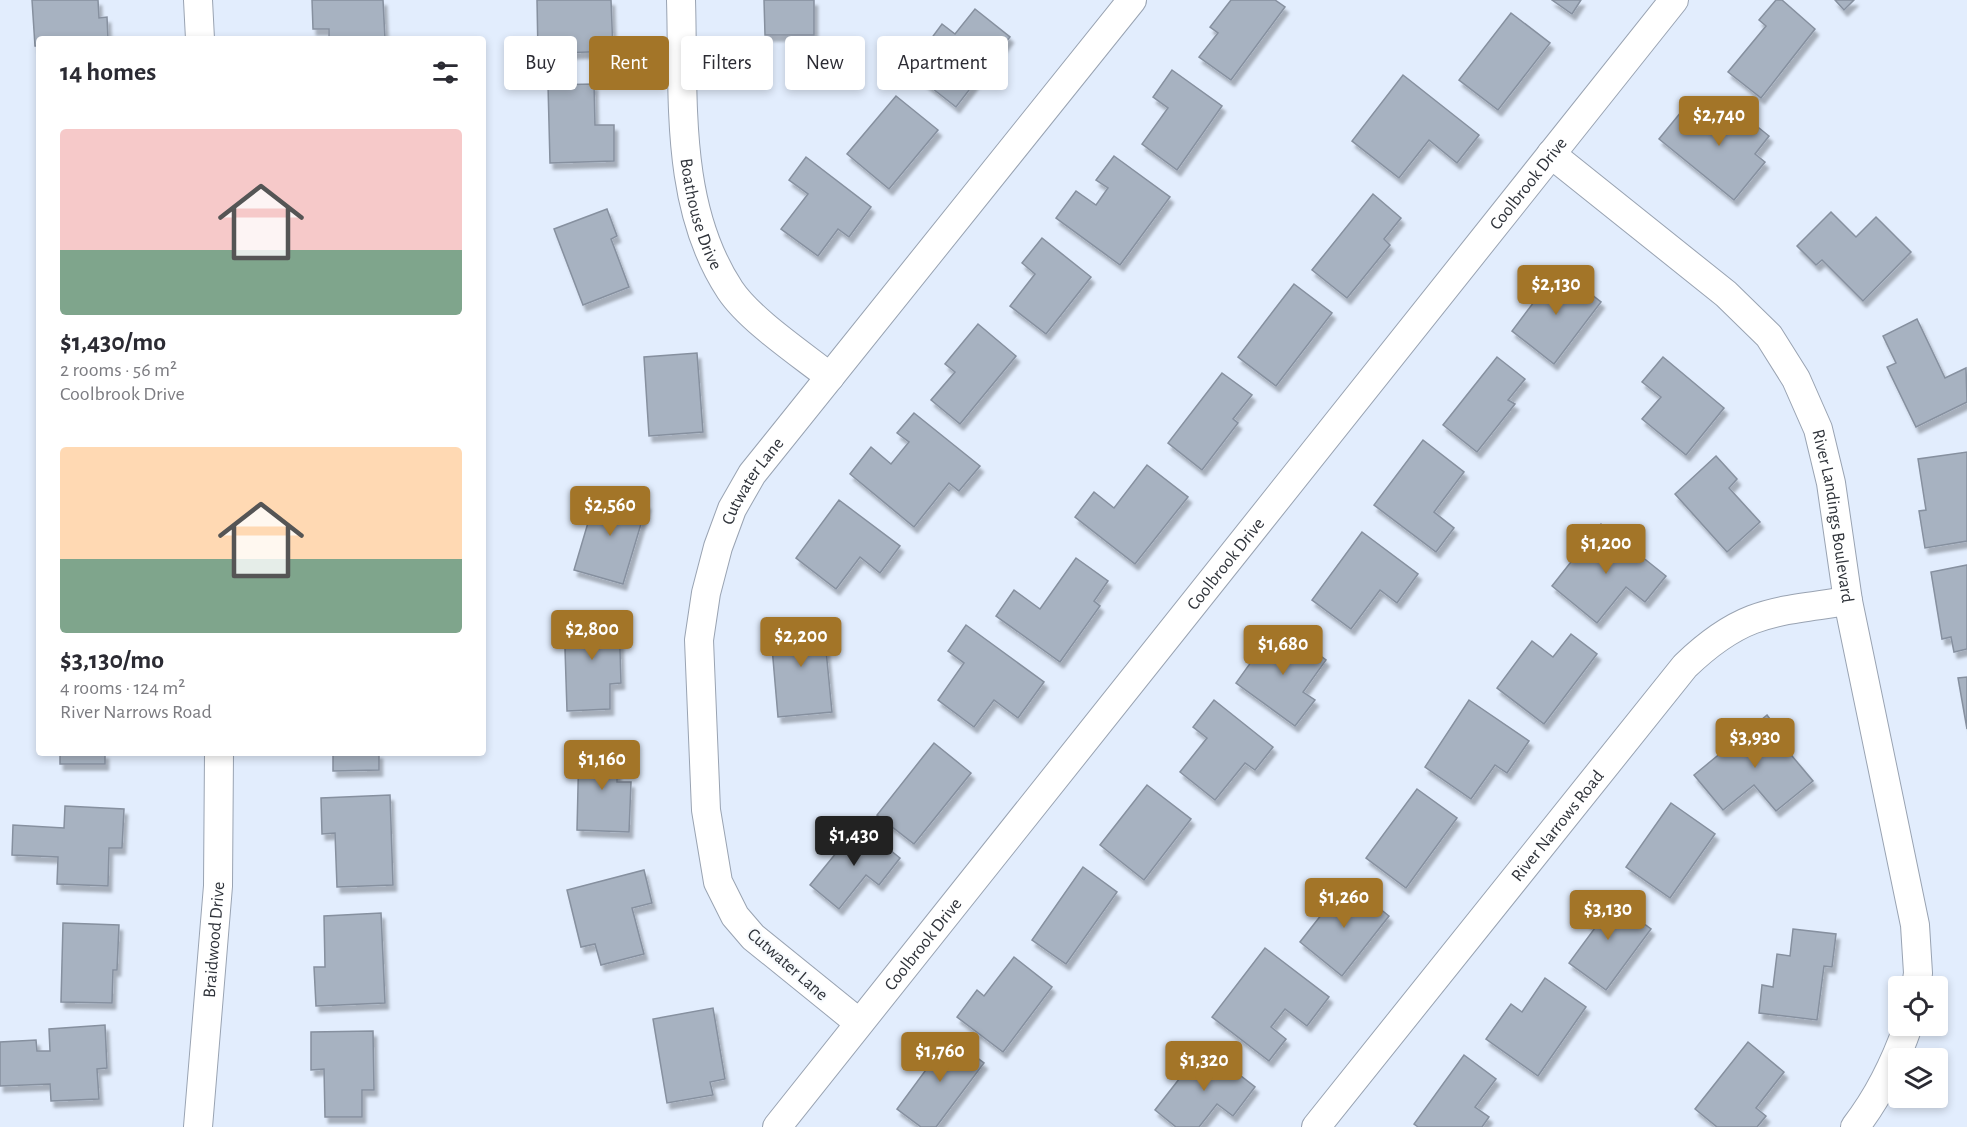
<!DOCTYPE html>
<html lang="en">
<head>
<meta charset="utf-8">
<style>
	body { margin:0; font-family:"Alegreya Sans",sans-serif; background:#f7f7f7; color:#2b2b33; height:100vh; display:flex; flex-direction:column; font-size:22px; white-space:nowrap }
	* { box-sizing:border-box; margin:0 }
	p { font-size:20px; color:#7c7c81 }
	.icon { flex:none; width:33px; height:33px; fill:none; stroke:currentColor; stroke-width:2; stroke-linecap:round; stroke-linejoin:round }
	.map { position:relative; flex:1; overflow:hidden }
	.panel { position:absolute; left:36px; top:36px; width:450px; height:720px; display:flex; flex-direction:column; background:#fff; border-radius:6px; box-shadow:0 3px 9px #0003 }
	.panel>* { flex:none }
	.banner { position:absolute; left:504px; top:36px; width:570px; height:54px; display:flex; gap:12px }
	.fabs { position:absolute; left:1888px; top:976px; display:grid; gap:12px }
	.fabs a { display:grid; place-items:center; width:60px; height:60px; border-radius:6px; background:#fff; box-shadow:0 3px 9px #0003; font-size:30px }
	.price { position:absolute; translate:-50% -51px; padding:0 14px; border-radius:6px; background:#a37528; color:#fff; font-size:20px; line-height:39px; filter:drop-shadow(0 2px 3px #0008) }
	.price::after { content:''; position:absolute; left:50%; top:36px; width:18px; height:14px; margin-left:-9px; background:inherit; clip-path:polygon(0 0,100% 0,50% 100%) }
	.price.on { background:#222; color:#fff }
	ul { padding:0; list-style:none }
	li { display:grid; align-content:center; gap:12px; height:318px; padding:0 24px }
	li span { display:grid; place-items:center; height:186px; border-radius:6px; color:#555 }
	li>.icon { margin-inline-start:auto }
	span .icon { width:108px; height:108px; fill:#fffc; stroke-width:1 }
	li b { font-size:26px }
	h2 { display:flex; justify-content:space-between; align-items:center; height:72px; padding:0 24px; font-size:26px }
	.chip { padding:0 21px; border-radius:6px; background:#fff; box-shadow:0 3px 9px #0003; font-size:21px; line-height:54px }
	.chip.on { background:#a37528; color:#fff }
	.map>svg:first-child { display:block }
</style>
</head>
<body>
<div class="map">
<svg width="1967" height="1127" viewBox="0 0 1967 1127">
	<defs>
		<filter id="shadow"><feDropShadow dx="3.5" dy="6" stdDeviation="1.5" flood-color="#0004"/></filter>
	</defs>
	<rect width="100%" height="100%" fill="#e2edfd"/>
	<g fill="#a7b2c1" stroke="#86909f" stroke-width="1.5" filter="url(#shadow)">
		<path d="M 32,0 L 98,0 L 99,18 L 107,17 L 108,39 L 39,39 L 39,46 L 35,46 Z"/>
		<path d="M 312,0 L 383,0 L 385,39 L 329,39 L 329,29 L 313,29 Z"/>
		<path d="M 537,0 L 611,0 L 613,51 L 538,54 Z"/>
		<path d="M 764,0 L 814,0 L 814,35 L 765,35 Z"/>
		<path d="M 1231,0 L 1275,0 L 1285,7 L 1231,80 L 1199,57 L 1218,33 L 1210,27 Z"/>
		<path d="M 1552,0 L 1581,0 L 1572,14 Z"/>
		<path d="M 1776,0 L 1782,0 L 1815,29 L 1761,98 L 1728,72 L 1766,26 L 1759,20 Z"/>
		<path d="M 1835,0 L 1854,0 L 1844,10 Z"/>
		<path d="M 975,9 L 1010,37 L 956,107 L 895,59 L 913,37 L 925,47 L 942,24 L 955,34 Z"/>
		<path d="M 1511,13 L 1550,43 L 1498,110 L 1459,80 Z"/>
		<path d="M 1172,70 L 1222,106 L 1177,170 L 1142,144 L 1168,108 L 1153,97 Z"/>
		<path d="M 1403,75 L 1479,135 L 1457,163 L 1429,140 L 1399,178 L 1352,141 Z"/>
		<path d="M 594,84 L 595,125 L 614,125 L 614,161 L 550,163 L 548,85 Z"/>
		<path d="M 896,96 L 938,130 L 889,189 L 847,154 Z"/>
		<path d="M 1722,98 L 1769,136 L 1755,154 L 1765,162 L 1734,200 L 1659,139 L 1681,112 L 1699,127 Z"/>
		<path d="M 1114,156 L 1170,197 L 1120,265 L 1056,218 L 1076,191 L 1096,205 L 1108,188 L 1096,180 Z"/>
		<path d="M 806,157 L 871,207 L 849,237 L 838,229 L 818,256 L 781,229 L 808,194 L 789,180 Z"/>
		<path d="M 1373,194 L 1401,218 L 1384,239 L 1390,245 L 1347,298 L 1312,270 Z"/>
		<path d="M 607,209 L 617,236 L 611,239 L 629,287 L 583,305 L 554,229 Z"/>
		<path d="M 1831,212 L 1856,237 L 1876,217 L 1911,252 L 1863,301 L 1822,260 L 1816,265 L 1797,246 Z"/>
		<path d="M 1042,238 L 1091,277 L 1046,334 L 1010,306 L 1035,274 L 1022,263 Z"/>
		<path d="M 1559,269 L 1601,302 L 1554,364 L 1512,331 Z"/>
		<path d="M 1294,284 L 1332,313 L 1276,386 L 1238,357 Z"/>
		<path d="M 1917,319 L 1945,378 L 1966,368 L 1967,402 L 1916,427 L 1887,367 L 1896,363 L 1883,336 Z"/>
		<path d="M 978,324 L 1016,356 L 960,424 L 931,400 L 955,372 L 945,364 Z"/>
		<path d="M 697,353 L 703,432 L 649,436 L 644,357 Z"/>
		<path d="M 1497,357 L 1525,379 L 1508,400 L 1515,404 L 1477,452 L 1443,425 Z"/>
		<path d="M 1663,357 L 1724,408 L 1686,455 L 1642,419 L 1661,397 L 1642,382 Z"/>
		<path d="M 1222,373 L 1252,395 L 1233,419 L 1238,423 L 1202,470 L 1168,443 Z"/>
		<path d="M 914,413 L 980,466 L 959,491 L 949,483 L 914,527 L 850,474 L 871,447 L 891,464 L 909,442 L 897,433 Z"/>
		<path d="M 1423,440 L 1464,472 L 1434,512 L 1454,528 L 1436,552 L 1374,505 Z"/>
		<path d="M 1967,452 L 1967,541 L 1925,548 L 1919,511 L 1926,510 L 1918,459 Z"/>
		<path d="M 1716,456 L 1737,479 L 1729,488 L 1760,522 L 1727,552 L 1675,494 Z"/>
		<path d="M 1147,465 L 1188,497 L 1135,564 L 1075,517 L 1094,492 L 1114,508 Z"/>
		<path d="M 598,489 L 647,504 L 623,584 L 574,570 Z"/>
		<path d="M 839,500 L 900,546 L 880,573 L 860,557 L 836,589 L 796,558 Z"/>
		<path d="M 1601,524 L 1666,576 L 1645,602 L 1626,587 L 1597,623 L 1552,586 Z"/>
		<path d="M 1362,532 L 1418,574 L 1397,603 L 1380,590 L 1351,629 L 1312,600 Z"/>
		<path d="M 1076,558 L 1108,581 L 1094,601 L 1100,606 L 1060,662 L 996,616 L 1014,590 L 1040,609 Z"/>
		<path d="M 1967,565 L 1967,649 L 1954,652 L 1951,637 L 1942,639 L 1931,572 Z"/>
		<path d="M 619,616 L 621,683 L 610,684 L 610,709 L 567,711 L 564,618 Z"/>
		<path d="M 823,619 L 832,712 L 778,717 L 770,624 Z"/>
		<path d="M 966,625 L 1044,682 L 1018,718 L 994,700 L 974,727 L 938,700 L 964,663 L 948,651 Z"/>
		<path d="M 1287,631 L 1326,660 L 1303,692 L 1315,700 L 1295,726 L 1236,683 L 1254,658 L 1250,655 L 1262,638 L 1276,648 Z"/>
		<path d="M 1571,634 L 1597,654 L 1544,724 L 1497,688 L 1532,641 L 1553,657 Z"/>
		<path d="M 1967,677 L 1967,729 L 1958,678 Z"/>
		<path d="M 1214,700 L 1273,747 L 1255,770 L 1245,763 L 1215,800 L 1180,772 L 1207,738 L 1193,727 Z"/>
		<path d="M 1469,700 L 1529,741 L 1507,773 L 1495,765 L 1471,799 L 1425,767 Z"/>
		<path d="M 1767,715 L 1781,734 L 1777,738 L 1813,781 L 1776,811 L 1754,785 L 1723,810 L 1694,775 Z"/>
		<path d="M 934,743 L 971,773 L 914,844 L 877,815 Z"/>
		<path d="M 579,745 L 618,746 L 617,782 L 631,782 L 629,832 L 577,830 Z"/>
		<rect x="60" y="753" width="45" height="11"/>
		<path d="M 333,753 L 379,753 L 379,770 L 333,771 Z"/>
		<path d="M 1147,785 L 1191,819 L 1144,880 L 1100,845 Z"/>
		<path d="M 1417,789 L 1457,818 L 1406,888 L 1366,858 Z"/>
		<path d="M 390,795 L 393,885 L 337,887 L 335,833 L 322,834 L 321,798 Z"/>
		<path d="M 1671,803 L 1715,834 L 1670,898 L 1626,867 Z"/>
		<path d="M 65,806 L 124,809 L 122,848 L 109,848 L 108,886 L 57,884 L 58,857 L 12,855 L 13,825 L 64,828 Z"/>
		<path d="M 859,825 L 900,858 L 879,885 L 866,875 L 839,909 L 810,885 Z"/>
		<path d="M 1083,867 L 1117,892 L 1066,964 L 1032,940 Z"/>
		<path d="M 644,870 L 652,903 L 632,908 L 644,954 L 601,965 L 595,944 L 581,947 L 567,890 Z"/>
		<path d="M 1347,882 L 1389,916 L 1342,976 L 1300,942 Z"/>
		<path d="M 1601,892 L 1651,929 L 1606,990 L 1569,963 L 1595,928 L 1582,918 Z"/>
		<path d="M 381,913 L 385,1003 L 316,1006 L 314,967 L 325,967 L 324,916 Z"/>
		<path d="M 63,923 L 119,925 L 117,970 L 113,970 L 112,1003 L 61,1002 Z"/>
		<path d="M 1793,929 L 1836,934 L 1832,967 L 1824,966 L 1817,1020 L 1759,1013 L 1762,985 L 1773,987 L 1777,954 L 1790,956 Z"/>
		<path d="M 1265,948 L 1329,997 L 1307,1026 L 1285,1009 L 1271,1027 L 1286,1039 L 1269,1061 L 1212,1017 Z"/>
		<path d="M 1014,957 L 1052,987 L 1003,1052 L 957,1017 L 977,990 L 984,996 Z"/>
		<path d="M 1545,978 L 1586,1007 L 1538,1076 L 1486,1039 L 1511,1004 L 1522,1012 Z"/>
		<path d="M 713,1008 L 725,1079 L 710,1082 L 713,1095 L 667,1103 L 653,1019 Z"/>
		<path d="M 105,1025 L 107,1068 L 97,1069 L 99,1099 L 51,1101 L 50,1084 L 0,1086 L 0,1042 L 36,1040 L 37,1051 L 50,1051 L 49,1029 Z"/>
		<path d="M 373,1031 L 374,1090 L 362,1090 L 362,1117 L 325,1117 L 324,1069 L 311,1070 L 311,1032 Z"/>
		<path d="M 944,1033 L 984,1063 L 936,1127 L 921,1127 L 897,1109 L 931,1063 L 924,1059 Z"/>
		<path d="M 1748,1042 L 1784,1072 L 1756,1108 L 1766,1116 L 1757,1127 L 1717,1127 L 1695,1109 Z"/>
		<path d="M 1204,1047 L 1255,1087 L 1233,1116 L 1217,1104 L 1199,1127 L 1176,1127 L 1155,1110 Z"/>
		<path d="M 1464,1055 L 1496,1079 L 1475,1107 L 1489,1117 L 1482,1127 L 1418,1127 L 1414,1124 Z"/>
	</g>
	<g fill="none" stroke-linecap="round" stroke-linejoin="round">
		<defs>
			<g id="minor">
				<path d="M 198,0 L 200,39"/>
				<path id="s1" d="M 681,0 C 684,97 674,205 730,290 C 750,320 801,354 830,377"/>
				<path id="s2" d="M 1551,154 L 1726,294 L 1769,336 L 1796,379 L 1818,429 L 1831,483 L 1848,601 L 1915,925 L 1918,973 L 1916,987"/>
				<path id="s3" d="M 858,1022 L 753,937 L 735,916 L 718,882 L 706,810 L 699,640 L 706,593 L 718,547 L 732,509 L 752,474 L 1132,0"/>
				<path id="s4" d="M 198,1127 L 218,886 L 219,753"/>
				<path id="s5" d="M 777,1127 L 1674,0"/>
				<path id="s6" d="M 1316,1127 L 1685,666 C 1742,611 1773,612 1848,601"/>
				<path d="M 1855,1127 C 1879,1096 1895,1063 1908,1026"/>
			</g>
		</defs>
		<use href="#minor" stroke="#99a3b2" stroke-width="30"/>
		<use href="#minor" stroke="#fff" stroke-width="28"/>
	</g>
	<g text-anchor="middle" stroke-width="4.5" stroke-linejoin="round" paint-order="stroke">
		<g font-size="18" fill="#2f333a" stroke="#f7fafd">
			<text dy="6" stroke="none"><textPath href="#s5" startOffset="1206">Coolbrook Drive</textPath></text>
			<text dy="6" stroke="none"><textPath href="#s1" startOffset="216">Boathouse Drive</textPath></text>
			<text dy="6" stroke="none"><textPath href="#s3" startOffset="614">Cutwater Lane</textPath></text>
			<text dy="6" stroke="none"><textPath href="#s2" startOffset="478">River Landings Boulevard</textPath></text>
			<text dy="6" stroke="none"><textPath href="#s5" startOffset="720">Coolbrook Drive</textPath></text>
			<text dy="6" stroke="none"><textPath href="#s6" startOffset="386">River Narrows Road</textPath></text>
			<text dy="6" stroke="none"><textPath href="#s4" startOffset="188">Braidwood Drive</textPath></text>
			<text dy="6" stroke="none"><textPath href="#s5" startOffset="234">Coolbrook Drive</textPath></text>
			<text transform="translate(788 964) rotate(41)" y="6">Cutwater Lane</text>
		</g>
	</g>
</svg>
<div class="fabs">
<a><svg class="icon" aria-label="locate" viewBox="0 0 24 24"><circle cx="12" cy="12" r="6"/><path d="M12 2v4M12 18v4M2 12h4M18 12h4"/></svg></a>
<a><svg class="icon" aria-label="layers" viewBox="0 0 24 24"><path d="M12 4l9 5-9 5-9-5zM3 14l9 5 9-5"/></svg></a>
</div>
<b class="price" style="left:1719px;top:147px">$2,740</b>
<b class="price" style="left:1556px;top:316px">$2,130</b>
<b class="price" style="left:610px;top:537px">$2,560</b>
<b class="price" style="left:1606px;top:575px">$1,200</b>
<b class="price" style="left:592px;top:661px">$2,800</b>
<b class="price" style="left:801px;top:668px">$2,200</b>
<b class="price" style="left:1283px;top:676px">$1,680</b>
<b class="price" style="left:1755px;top:769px">$3,930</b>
<b class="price" style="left:602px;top:791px">$1,160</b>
<b class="price on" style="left:854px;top:867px">$1,430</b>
<b class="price" style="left:1344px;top:929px">$1,260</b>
<b class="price" style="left:1608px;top:941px">$3,130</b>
<b class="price" style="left:940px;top:1083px">$1,760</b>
<b class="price" style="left:1204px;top:1092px">$1,320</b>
<div class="banner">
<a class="chip">Buy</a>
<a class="chip on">Rent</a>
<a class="chip">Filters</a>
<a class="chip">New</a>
<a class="chip">Apartment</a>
</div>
<section class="panel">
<h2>14 homes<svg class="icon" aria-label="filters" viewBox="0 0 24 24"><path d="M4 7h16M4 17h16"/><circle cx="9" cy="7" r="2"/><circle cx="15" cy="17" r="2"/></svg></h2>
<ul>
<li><span style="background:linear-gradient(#f6c9c9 65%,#7fa58c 0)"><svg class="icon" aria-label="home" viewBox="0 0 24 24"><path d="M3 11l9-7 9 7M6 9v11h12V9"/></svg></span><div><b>$1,430/mo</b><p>2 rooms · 56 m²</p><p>Coolbrook Drive</p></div></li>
<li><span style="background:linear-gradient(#ffd9b3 60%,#7fa58c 0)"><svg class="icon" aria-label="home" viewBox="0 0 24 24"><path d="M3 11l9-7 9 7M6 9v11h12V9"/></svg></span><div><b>$3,130/mo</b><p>4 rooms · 124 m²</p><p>River Narrows Road</p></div></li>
</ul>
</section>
</div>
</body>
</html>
